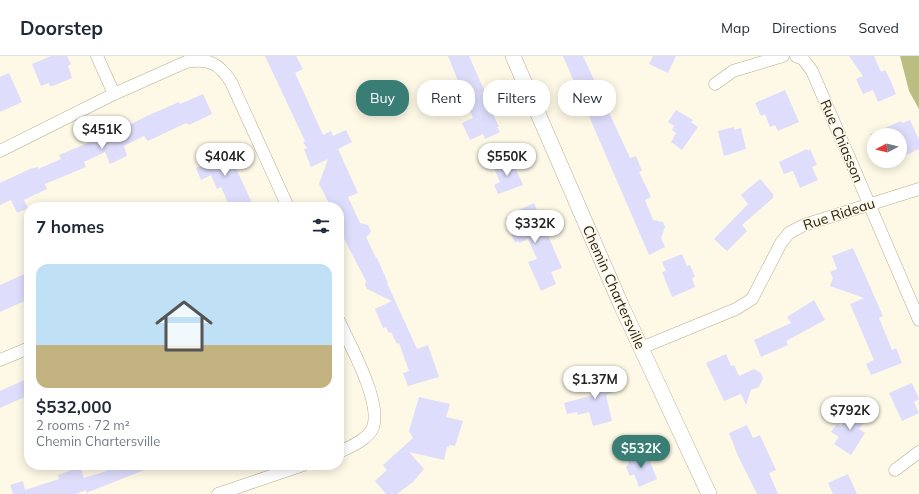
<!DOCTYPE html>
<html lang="en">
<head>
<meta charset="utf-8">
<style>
	body { margin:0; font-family:Mulish,sans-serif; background:#f6f6f7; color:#1f2937; height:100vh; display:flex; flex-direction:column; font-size:15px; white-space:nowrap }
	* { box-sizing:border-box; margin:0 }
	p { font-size:13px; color:#747a83 }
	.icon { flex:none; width:22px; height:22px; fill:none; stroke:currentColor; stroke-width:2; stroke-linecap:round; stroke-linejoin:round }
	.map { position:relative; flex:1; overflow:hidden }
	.drawer { position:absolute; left:24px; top:146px; width:320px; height:268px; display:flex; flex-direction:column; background:#fff; border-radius:16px; box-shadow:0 2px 10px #0003 }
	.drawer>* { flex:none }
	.guide { position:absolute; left:356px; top:24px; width:380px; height:36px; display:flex; gap:8px }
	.needle { width:26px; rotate:263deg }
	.fabs { position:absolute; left:867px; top:72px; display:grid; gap:8px }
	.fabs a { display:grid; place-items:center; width:40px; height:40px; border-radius:50%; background:#fff; box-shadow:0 2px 10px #0003; font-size:20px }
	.price { position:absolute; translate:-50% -34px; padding:0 9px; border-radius:14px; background:#fff; color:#222; font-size:13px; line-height:26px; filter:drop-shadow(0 1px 2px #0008) }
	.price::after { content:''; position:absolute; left:50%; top:24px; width:12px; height:9px; margin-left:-6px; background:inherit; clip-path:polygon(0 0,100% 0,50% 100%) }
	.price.selected { background:#387e75; color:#fff }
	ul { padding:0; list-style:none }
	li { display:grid; align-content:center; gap:8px; height:212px; padding:0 12px }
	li+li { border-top:1px solid #e0e1e3 }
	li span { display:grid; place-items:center; height:124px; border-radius:12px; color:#555 }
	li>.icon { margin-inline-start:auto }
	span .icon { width:72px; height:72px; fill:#fffc; stroke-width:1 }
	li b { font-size:17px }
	h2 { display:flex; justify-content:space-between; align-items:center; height:48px; padding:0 12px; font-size:17px }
	.pill { padding:0 14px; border-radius:16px; background:#fff; box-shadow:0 2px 10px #0003; font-size:14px; line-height:36px }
	.pill.selected { background:#387e75; color:#fff }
	header { display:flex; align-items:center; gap:24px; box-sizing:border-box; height:56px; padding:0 20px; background:#fff; border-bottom:1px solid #e0e1e3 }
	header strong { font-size:19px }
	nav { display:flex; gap:22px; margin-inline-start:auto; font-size:14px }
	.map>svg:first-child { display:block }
</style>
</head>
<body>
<header>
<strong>Doorstep</strong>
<nav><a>Map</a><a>Directions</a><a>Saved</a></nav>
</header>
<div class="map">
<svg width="919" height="438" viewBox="0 0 919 438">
	<rect width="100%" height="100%" fill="#fef9e6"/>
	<path fill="#bbbe83" d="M 900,0 L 919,0 L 919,53 L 909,35 Z"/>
	<g fill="#deddfb">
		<path d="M 51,0 L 67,0 L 71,8 L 68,10 L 72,22 L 53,30 L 50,30 L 49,27 L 41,30 L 32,8 Z"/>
		<path d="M 265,0 L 296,0 L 303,13 L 295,17 L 323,79 L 331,75 L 333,80 L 346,74 L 352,86 L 338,93 L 358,137 L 348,141 L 360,167 L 368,169 L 371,176 L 366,181 L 376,202 L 377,202 L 388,227 L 387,227 L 417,293 L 428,289 L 439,321 L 408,330 L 403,317 L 409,315 L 399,287 L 397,288 L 391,276 L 389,277 L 386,271 L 383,272 L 375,253 L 392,245 L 367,233 L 365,229 L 366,225 L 339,173 L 339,151 L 331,151 L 319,128 L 328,103 L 311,111 L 304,93 L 307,92 L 303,86 L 305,85 Z"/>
		<path d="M 448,0 L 469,0 L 485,36 L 483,37 L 499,71 L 497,71 L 500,76 L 496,78 L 485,83 L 483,78 L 470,84 L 462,67 L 473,62 Z"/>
		<path d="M 563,0 L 583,0 L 630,102 L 636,100 L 642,115 L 639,116 L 651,141 L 645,144 L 653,164 L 663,166 L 665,171 L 661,182 L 665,191 L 649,199 Z"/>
		<path d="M 653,0 L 676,0 L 668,17 L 649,8 Z"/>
		<path d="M 849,0 L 874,0 L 881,16 L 885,14 L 889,21 L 896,38 L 878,46 L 873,34 L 863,38 L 856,23 L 863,20 Z"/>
		<path d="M 9,17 L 22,46 L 0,56 L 0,21 Z"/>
		<path d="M 785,34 L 799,66 L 778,75 L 775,69 L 770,71 L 765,58 L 761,60 L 755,47 Z"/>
		<path d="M 203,38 L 212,58 L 189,69 L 186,67 L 148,85 L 144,80 L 124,90 L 127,100 L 110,108 L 105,96 L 84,106 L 86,111 L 45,128 L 47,133 L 24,144 L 28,152 L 17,157 L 11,144 L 0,149 L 0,127 L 30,113 L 38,111 L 38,113 L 61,103 L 59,99 L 117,75 L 147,60 L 179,46 L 180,48 Z"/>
		<path d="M 676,54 L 693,64 L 691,66 L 698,71 L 682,94 L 671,86 L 676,77 L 672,74 L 674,70 L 668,66 Z"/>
		<path d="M 910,64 L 919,84 L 919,93 L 900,102 L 900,79 L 869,79 L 901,65 L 902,67 Z"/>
		<path d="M 734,71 L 734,74 L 741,72 L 746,93 L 724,100 L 718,75 Z"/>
		<path d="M 219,89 L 224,99 L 227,98 L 231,107 L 233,106 L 254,151 L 230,151 L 221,131 L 217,133 L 211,119 L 201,124 L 196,112 L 206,108 L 201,97 Z"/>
		<path d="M 807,93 L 808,95 L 810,93 L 817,109 L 812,111 L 818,124 L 800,132 L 793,115 L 784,118 L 779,106 Z"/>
		<path d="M 511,102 L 523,129 L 498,138 L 494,129 L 500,126 L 493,110 Z"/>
		<path d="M 760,123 L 773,138 L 773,142 L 742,169 L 747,175 L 727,195 L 714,183 L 748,148 L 741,139 Z"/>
		<path d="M 534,147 L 562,212 L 551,216 L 556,228 L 541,235 L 528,206 L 537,203 L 528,183 L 519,187 L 518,185 L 515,187 L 505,162 L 510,160 L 510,158 Z"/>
		<path d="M 853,192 L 883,260 L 879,262 L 892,294 L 896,292 L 902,307 L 871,319 L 866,308 L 874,304 L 850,248 L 864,242 L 830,230 L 833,222 L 830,216 L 837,213 L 832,200 Z"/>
		<path d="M 682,198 L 687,210 L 690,209 L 695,221 L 692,222 L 695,231 L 672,241 L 662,216 L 666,215 L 662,206 Z"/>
		<path d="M 29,216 L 29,243 L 0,256 L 0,229 Z"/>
		<path d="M 814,244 L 825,264 L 786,285 L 788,289 L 761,301 L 754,284 L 791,267 L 787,261 Z"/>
		<path d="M 726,298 L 731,310 L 734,309 L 739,320 L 754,313 L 761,317 L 763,322 L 759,331 L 751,334 L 746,349 L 741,338 L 724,345 L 706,307 Z"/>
		<path d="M 611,315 L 616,331 L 611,333 L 612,337 L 606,339 L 612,365 L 593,370 L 589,356 L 578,359 L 577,356 L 567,358 L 564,347 L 594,339 L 589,322 Z"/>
		<path d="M 29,322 L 29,339 L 0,352 L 0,335 Z"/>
		<path d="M 912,327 L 919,343 L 914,346 L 919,357 L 902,365 L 889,337 Z"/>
		<path d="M 419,341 L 450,348 L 446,361 L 463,365 L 455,390 L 449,389 L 449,391 L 447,391 L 444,404 L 409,396 L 424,413 L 413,426 L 397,438 L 386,438 L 375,425 L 387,414 L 383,409 L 413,382 L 409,375 Z"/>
		<path d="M 853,351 L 868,360 L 859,373 L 865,377 L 851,399 L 834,388 L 839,381 L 831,376 L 837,368 L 841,370 Z"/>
		<path d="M 747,369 L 753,382 L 760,379 L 776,414 L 769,417 L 778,438 L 757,438 L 738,400 L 729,377 Z"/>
		<path d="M 646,395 L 657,423 L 639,431 L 634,418 L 630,420 L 626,411 L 629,408 L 627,402 Z"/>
		<path d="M 105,409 L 151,409 L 152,411 L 86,437 L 86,434 L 76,438 L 13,438 L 10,429 L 23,425 L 25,434 L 59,423 L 58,419 L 80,411 L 84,422 L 107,415 Z"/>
		<path d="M 848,418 L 857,438 L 833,438 L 828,427 Z"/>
	</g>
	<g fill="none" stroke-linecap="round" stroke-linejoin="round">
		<defs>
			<g id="minor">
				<path d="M 97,0 L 114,38"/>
				<path d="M 796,0 L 803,3 L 812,15 L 919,264"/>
				<path d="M 715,28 L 733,15 L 783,0"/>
				<path d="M 0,95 L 114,38 L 186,6 C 208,2 219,7 231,26 L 288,151"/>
				<path d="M 339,265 C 350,289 382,346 373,371 C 369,383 350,391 339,396"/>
				<path d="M 641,292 L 736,253 L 752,243 L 781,187 L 789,177 L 804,169 L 919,133"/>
				<path d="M 0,304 L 29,292"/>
				<path d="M 895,414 L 919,396"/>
				<path d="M 218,438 L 303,409"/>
			</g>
			<path id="tertiary" d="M 513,0 L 622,251 L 709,438"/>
		</defs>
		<use href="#minor" stroke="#b5ac8f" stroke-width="13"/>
		<use href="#tertiary" stroke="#b5ac8f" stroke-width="16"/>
		<use href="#minor" stroke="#fff" stroke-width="12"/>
		<use href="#tertiary" stroke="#fff" stroke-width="15"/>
	</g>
	<g text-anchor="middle" stroke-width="3" stroke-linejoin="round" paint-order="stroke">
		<g font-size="14" fill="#272318" stroke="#fef9e6">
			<text transform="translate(842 85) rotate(67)" y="5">Rue Chiasson</text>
			<text transform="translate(839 158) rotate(-18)" y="5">Rue Rideau</text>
			<text transform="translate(614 231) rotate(66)" y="5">Chemin Chartersville</text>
		</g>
	</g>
</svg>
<div class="fabs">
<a><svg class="needle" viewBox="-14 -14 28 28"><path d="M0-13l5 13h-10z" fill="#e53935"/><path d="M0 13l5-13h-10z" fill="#747a83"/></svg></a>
</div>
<b class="price" style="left:102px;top:94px">$451K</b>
<b class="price" style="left:225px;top:121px">$404K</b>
<b class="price" style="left:507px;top:121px">$550K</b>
<b class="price" style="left:535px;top:188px">$332K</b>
<b class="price" style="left:595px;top:344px">$1.37M</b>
<b class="price" style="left:850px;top:375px">$792K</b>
<b class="price selected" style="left:641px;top:413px">$532K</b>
<div class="guide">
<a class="pill selected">Buy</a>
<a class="pill">Rent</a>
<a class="pill">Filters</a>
<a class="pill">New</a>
</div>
<section class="drawer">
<h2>7 homes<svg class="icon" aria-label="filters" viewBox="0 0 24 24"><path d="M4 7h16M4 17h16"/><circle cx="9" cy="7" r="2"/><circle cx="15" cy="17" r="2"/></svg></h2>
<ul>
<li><span style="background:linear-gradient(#bfe0f5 65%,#c2b280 0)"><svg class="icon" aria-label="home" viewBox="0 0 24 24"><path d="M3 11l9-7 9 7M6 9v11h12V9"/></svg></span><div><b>$532,000</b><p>2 rooms · 72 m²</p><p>Chemin Chartersville</p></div></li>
</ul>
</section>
</div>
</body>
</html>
